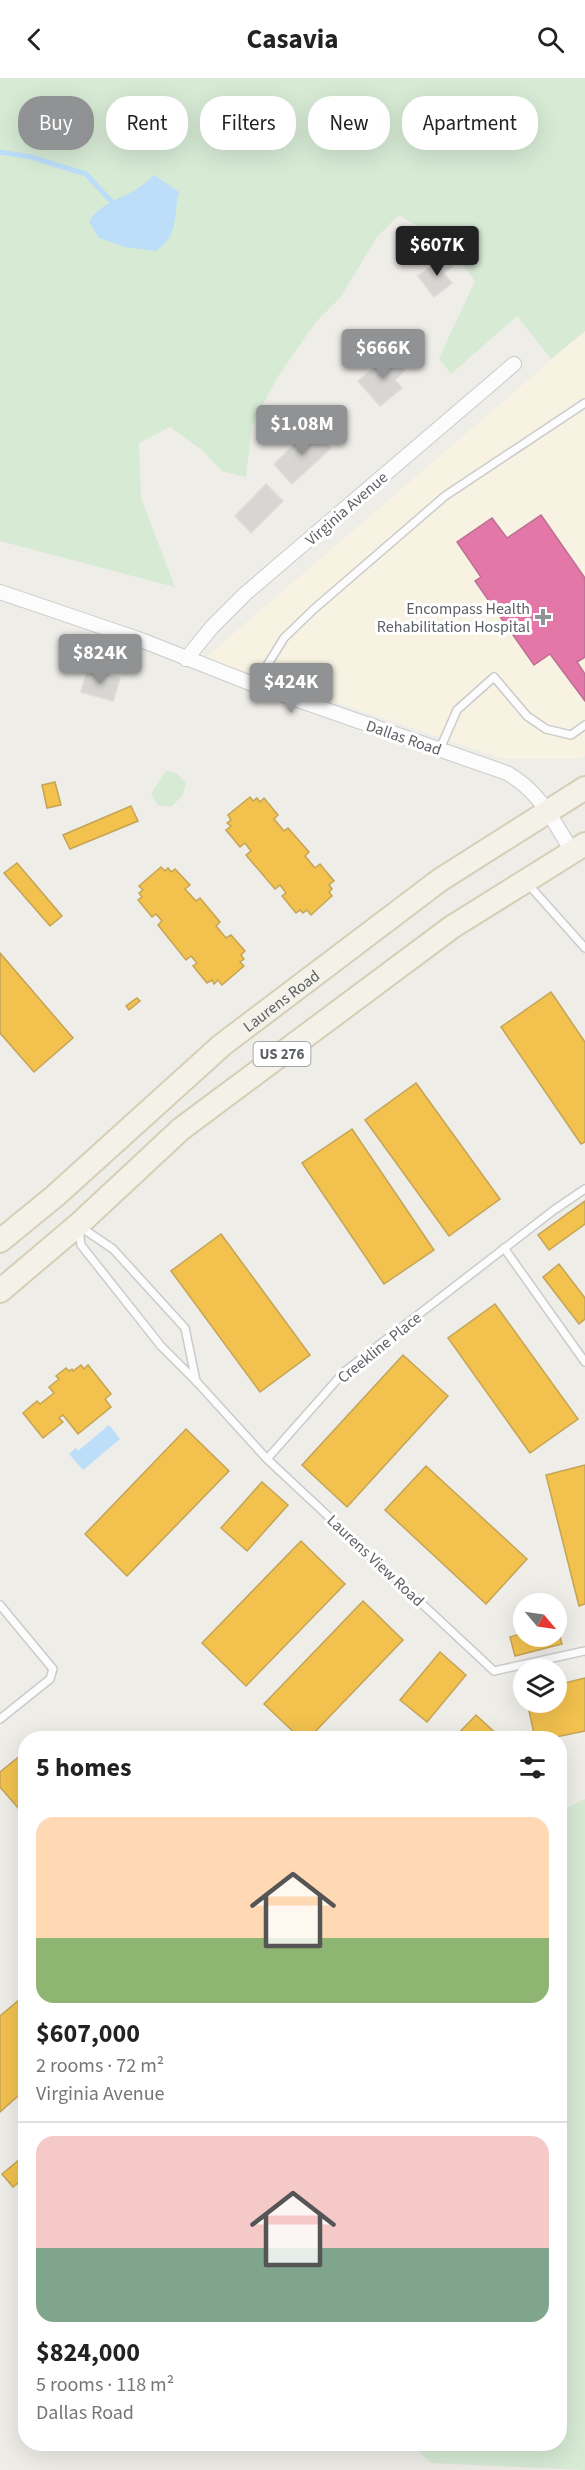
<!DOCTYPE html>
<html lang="en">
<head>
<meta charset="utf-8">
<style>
	body { margin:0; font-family:"Source Sans 3",sans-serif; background:#f6f6f6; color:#222; height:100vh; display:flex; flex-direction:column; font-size:22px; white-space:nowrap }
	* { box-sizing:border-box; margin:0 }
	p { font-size:20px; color:#767676 }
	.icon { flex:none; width:33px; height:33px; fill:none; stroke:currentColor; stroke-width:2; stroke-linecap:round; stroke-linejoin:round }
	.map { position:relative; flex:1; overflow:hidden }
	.side { position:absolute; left:18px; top:1653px; width:549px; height:720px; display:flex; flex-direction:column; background:#fff; border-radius:24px; box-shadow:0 6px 24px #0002 }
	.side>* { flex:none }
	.guide { position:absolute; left:18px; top:18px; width:549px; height:54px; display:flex; gap:12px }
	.needle { width:39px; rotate:119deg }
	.fabs { position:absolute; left:513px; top:1515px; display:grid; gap:12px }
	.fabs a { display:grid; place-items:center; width:54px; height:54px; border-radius:50%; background:#fff; box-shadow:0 6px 24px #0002; font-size:30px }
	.price { position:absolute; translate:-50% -51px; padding:0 14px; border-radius:6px; background:#909294; color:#fff; font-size:20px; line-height:39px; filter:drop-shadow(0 2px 3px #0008) }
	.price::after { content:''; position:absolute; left:50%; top:36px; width:18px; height:14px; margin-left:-9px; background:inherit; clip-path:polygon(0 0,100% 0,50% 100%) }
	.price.on { background:#222; color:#fff }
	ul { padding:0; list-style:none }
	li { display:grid; align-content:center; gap:12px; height:318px; padding:0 18px }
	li+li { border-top:2px solid #e0e0e0 }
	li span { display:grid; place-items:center; height:186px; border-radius:18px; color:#555 }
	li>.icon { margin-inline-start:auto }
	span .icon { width:108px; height:108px; fill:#fffc; stroke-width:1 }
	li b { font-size:26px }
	h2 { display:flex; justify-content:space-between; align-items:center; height:72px; padding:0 18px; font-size:26px }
	.pill { padding:0 21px; border-radius:24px; background:#fff; box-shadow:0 6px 24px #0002; font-size:21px; line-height:54px }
	.pill.on { background:#909294; color:#fff }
	header { display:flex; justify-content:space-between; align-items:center; height:78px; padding:0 18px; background:#fff; font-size:27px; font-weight:700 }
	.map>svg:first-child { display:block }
</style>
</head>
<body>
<header><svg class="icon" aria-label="back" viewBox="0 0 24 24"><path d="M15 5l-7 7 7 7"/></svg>Casavia<svg class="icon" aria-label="search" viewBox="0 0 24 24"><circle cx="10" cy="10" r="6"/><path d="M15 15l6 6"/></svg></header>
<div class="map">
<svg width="585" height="2392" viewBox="0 0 585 2392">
	<rect width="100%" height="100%" fill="#eeede8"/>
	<path fill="#f7f2e1" d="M 585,253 L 585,678 L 581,681 L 504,681 L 205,580 Z"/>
	<g fill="#d6ead4">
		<path d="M 0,0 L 585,0 L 585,253 L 551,281 L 517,238 L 451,296 L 439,280 L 475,203 L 447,166 L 399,137 L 377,159 L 340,220 L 314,246 L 277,300 L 252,347 L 246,399 L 222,393 L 202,372 L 170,349 L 139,365 L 141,420 L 175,509 L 0,463 Z"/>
		<path d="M 166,693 L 177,695 L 186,705 L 183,717 L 171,729 L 158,727 L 151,716 Z"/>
		<path d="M 585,1721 L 585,2392 L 431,2385 L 411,2366 L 560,2366 L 560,1733 Z"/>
	</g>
	<g fill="#bcdef8">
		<path d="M 154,97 L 179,114 C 173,139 179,157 156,173 L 125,169 L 99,160 L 89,144 C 99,126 120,121 135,112 C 142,108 148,102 154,97 Z"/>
		<path d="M 109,1347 L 120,1361 L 83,1392 L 69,1376 L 76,1370 L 78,1373 Z"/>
	</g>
	<g fill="#f2c14e" stroke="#c5a455" stroke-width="1.5">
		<path d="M 55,704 L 61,727 L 47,730 L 42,707 Z"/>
		<path d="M 250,719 L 253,723 L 257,720 L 260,724 L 264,720 L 278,737 L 274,741 L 284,753 L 288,750 L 309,774 L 305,778 L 315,790 L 320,786 L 334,803 L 329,807 L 332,811 L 329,814 L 332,818 L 311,837 L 307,832 L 303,835 L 300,832 L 296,835 L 282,818 L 286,815 L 280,807 L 275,811 L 246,777 L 251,773 L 245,765 L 240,769 L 226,752 L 231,748 L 227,745 L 231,742 L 228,737 Z"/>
		<path d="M 131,728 L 138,743 L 70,771 L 63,757 Z"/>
		<path d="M 17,785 L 62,838 L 50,848 L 4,795 Z"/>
		<path d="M 161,789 L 165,793 L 168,790 L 171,794 L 175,791 L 190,807 L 185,811 L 196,823 L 200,820 L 220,844 L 216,848 L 226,860 L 231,857 L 245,873 L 241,877 L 244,881 L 240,884 L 244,888 L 222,907 L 218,902 L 214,906 L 212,902 L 207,905 L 193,888 L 197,885 L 191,878 L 186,882 L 158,847 L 162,843 L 156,836 L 152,839 L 138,822 L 142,819 L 139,815 L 143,812 L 139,808 Z"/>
		<path d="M 0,875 L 73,960 L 34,994 L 0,955 Z"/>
		<path d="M 551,914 L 585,964 L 585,1064 L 581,1066 L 501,949 Z"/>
		<path d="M 137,920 L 140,923 L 129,932 L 126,928 Z"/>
		<path d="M 416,1005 L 500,1121 L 449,1158 L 365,1042 Z"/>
		<path d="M 352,1051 L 434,1172 L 384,1206 L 302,1085 Z"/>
		<path d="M 585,1123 L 585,1146 L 549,1172 L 538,1157 Z"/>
		<path d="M 221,1156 L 310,1277 L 260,1314 L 171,1193 Z"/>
		<path d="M 559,1186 L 585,1220 L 585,1241 L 579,1246 L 543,1199 Z"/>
		<path d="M 495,1226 L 578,1341 L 530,1375 L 448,1260 Z"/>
		<path d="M 403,1277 L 448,1318 L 347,1429 L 302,1387 Z"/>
		<path d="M 81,1287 L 84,1291 L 88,1287 L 111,1316 L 105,1321 L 111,1329 L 78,1356 L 63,1337 L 59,1340 L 63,1344 L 43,1360 L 23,1335 L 37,1323 L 40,1326 L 54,1315 L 49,1309 L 59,1301 L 56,1298 L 66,1290 L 69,1293 L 72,1291 L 73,1293 Z"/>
		<path d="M 186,1351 L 229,1393 L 127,1498 L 85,1456 Z"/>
		<path d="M 585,1387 L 585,1526 L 579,1528 L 546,1397 Z"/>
		<path d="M 426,1388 L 527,1481 L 486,1526 L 385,1432 Z"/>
		<path d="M 262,1404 L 288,1427 L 247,1473 L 221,1450 Z"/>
		<path d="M 301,1463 L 345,1506 L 246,1608 L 202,1565 Z"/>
		<path d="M 363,1523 L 403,1562 L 309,1660 L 300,1660 L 264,1626 Z"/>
		<path d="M 556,1544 L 562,1566 L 515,1578 L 510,1559 L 524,1555 L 524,1558 L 556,1558 Z"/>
		<path d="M 440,1574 L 466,1597 L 427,1644 L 400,1622 Z"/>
		<path d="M 585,1600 L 585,1653 L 551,1660 L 535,1660 L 527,1624 L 556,1624 L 556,1607 Z"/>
		<path d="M 476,1637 L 501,1660 L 454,1660 Z"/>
		<path d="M 26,1673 L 26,1739 L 0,1709 L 0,1694 Z"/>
		<path d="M 26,1916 L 26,2011 L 0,2034 L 0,1938 Z"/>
		<path d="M 26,2076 L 26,2099 L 13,2109 L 2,2096 Z"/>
	</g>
	<path fill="#e377a8" stroke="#bb7094" stroke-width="1.5" d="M 541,437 L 585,500 L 585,579 L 577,584 L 585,596 L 585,623 L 550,576 L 534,587 L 475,503 L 481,499 L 457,464 L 492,440 L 507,460 Z"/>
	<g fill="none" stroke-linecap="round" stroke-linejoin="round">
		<path stroke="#bcdef8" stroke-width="5" d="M 0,74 L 31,79 L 86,96 L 111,123"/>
	</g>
	<g fill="#d7d6d3" stroke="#dddcd8" stroke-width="1.5">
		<path d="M 445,178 L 453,188 L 444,195 L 452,205 L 434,219 L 418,198 Z"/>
		<path d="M 391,276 L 405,292 L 395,302 L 402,310 L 380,328 L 358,303 Z"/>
		<path d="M 312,350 L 331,370 L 292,406 L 274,386 Z"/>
		<path d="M 266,406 L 283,423 L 251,455 L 235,438 Z"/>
		<path d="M 88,590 L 120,600 L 113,623 L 81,614 Z"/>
	</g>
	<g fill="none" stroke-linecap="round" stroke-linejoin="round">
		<defs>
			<g id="service">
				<path d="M 255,607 L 284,560 L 314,531 L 445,418 L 585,325"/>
				<path d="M 440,671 L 457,632 L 494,599 L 527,638 L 546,651 L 571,657 L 585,647"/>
				<path d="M 527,805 L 585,870"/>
				<path d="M 82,1150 L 113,1171 L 185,1250 L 196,1303"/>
				<path d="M 79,1152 L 81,1167 L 161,1268 L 196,1303 L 267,1381 L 494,1593 L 585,1573"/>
				<path d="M 504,1170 L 585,1284"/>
				<path d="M 267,1381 L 344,1294 L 554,1132 L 585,1111"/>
				<path d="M 0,1527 L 53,1591 L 50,1601 L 0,1641"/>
			</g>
			<g id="minor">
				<path d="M 0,514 L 141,562 L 255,607 L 507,695 C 540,714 552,741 572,773"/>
				<path d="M 186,581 L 212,549 L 245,516 L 514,286"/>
			</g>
			<g id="primary">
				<path id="s1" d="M 0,1163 L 55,1118 L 222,967 L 440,802 L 585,710"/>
				<path d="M 0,1213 L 78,1147 L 181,1051 L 452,849 L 585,766"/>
			</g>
		</defs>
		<use href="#service" stroke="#cacbca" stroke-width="10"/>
		<use href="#minor" stroke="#cacbca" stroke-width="16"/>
		<use href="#primary" stroke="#d6ceb6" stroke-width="26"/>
		<use href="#service" stroke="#fcfcfc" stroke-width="7"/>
		<use href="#minor" stroke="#fcfcfc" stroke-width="14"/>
		<use href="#primary" stroke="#f3f1e8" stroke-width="22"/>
	</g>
	<path fill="#909294" stroke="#fff" stroke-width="2" d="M540 530h6v6h6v6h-6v6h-6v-6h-6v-6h6z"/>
	<g text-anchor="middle" stroke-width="6" stroke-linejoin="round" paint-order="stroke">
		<rect fill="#fff" stroke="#8e9094" stroke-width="1.5" x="253.5" y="964" width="57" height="24" rx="4.5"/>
		<g font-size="15" font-weight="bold" fill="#5d6166">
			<text x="282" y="981">US 276</text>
		</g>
		<g font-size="16" fill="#5d6166" stroke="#fff">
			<text transform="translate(346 430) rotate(-41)" y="6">Virginia Avenue</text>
			<text transform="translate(404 659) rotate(19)" y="6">Dallas Road</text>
			<text dy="6" stroke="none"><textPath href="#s1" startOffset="370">Laurens Road</textPath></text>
			<text transform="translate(379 1269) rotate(-39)" y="6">Creekline Place</text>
			<text transform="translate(376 1482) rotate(43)" y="6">Laurens View Road</text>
		</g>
		<g font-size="16" fill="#5d6166" stroke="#fff" text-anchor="end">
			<text x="530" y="536">Encompass Health<tspan x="530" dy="18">Rehabilitation Hospital</tspan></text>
		</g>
	</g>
</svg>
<div class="fabs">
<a><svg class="needle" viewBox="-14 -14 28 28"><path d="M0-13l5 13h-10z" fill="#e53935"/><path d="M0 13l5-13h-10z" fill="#767676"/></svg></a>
<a><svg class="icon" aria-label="layers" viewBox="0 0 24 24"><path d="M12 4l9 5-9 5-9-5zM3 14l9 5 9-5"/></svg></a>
</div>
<b class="price on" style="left:437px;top:199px">$607K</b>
<b class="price" style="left:383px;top:302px">$666K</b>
<b class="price" style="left:302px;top:378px">$1.08M</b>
<b class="price" style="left:100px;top:607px">$824K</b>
<b class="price" style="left:291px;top:636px">$424K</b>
<div class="guide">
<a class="pill on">Buy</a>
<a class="pill">Rent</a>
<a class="pill">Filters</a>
<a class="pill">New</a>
<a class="pill">Apartment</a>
</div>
<section class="side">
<h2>5 homes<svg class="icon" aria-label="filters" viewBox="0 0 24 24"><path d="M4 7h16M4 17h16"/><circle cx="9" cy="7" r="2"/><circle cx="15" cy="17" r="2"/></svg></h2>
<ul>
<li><span style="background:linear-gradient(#ffd9b3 65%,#8fb573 0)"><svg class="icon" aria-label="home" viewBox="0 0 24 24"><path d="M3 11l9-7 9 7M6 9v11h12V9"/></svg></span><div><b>$607,000</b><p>2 rooms · 72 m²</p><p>Virginia Avenue</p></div></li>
<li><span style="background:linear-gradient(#f6c9c9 60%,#7fa58c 0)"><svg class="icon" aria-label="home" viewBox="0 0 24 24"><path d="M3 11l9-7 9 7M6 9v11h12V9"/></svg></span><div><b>$824,000</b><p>5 rooms · 118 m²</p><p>Dallas Road</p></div></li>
</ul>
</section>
</div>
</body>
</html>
